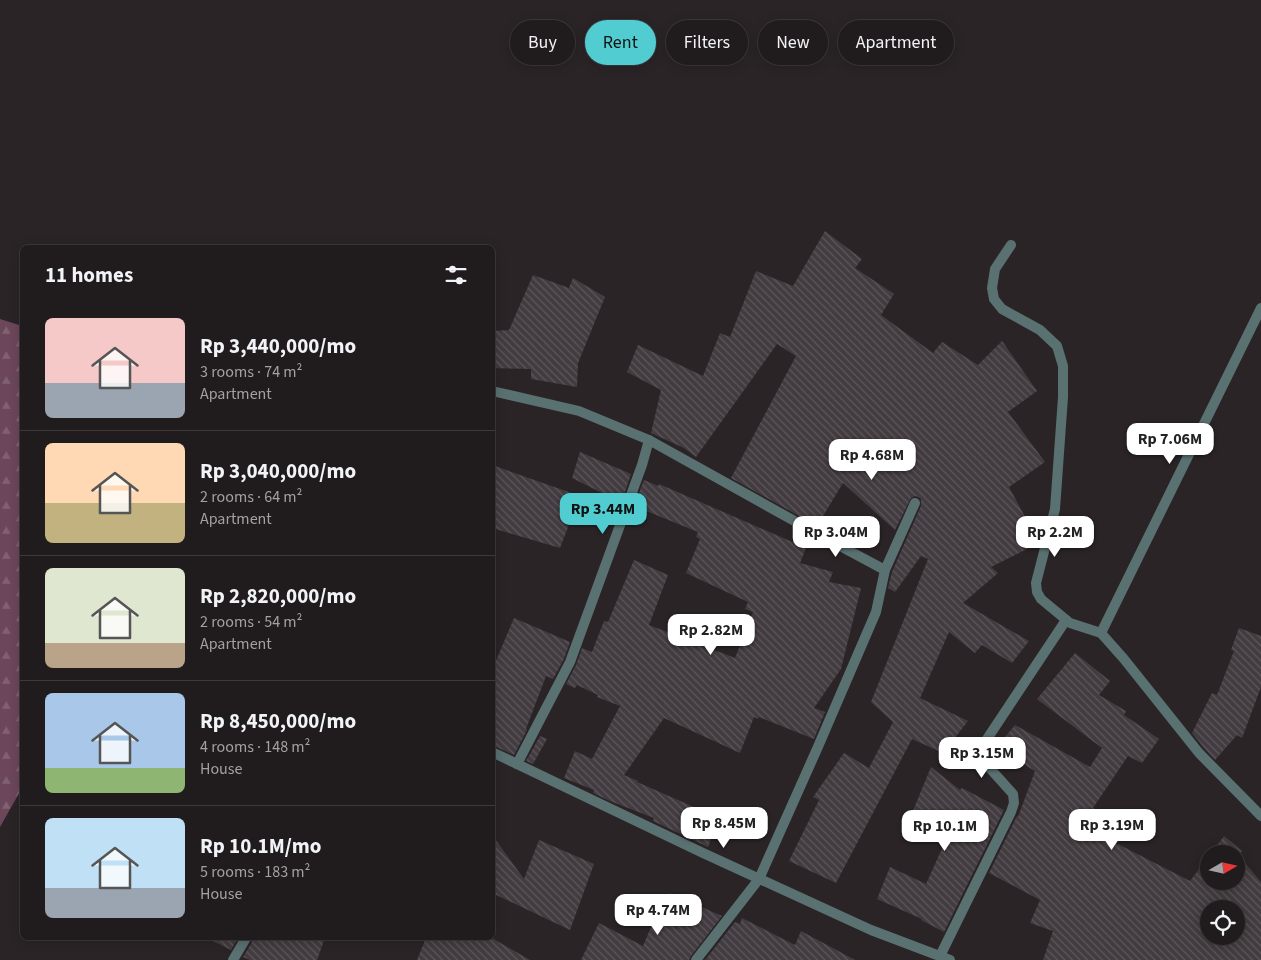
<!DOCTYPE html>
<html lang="en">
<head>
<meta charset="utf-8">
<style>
	body { margin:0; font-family:"Source Sans 3",sans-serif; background:#282426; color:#f1f3f6; height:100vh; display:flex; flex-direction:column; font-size:19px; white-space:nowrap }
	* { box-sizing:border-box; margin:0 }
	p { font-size:16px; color:#a2a1a4 }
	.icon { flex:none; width:28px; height:28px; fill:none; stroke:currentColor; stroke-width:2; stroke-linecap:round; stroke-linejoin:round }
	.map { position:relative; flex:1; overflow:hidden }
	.sheet { position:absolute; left:20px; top:245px; width:475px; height:695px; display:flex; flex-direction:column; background:#201b1d; border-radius:8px; box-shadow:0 2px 12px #0003,0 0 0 1px #3d393b }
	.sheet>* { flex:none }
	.guide { position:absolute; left:510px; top:20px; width:475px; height:45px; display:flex; gap:10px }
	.needle { width:32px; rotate:81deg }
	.controls { position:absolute; left:1200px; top:845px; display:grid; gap:10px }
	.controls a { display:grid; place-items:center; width:45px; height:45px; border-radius:50%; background:#201b1d; box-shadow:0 2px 12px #0003,0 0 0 1px #3d393b; font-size:25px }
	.price { position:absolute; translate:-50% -42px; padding:0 11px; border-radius:10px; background:#fff; color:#222; font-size:16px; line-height:32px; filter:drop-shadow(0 1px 2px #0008) }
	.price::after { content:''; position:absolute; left:50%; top:30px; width:15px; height:11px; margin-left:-8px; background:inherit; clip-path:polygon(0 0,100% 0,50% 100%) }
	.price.active { background:#51ccd1; color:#111 }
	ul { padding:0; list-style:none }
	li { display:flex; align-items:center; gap:15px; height:125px; padding:0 25px }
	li+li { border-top:1px solid #3d393b }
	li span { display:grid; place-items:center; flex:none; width:140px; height:100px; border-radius:8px; color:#555 }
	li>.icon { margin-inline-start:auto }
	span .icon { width:60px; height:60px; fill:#fffc; stroke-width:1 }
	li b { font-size:21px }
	h2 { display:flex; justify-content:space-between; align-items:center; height:60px; padding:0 25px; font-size:21px }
	.tag { padding:0 18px; border-radius:22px; background:#201b1d; box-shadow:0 2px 12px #0003,0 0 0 1px #3d393b; font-size:18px; line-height:45px }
	.tag.active { background:#51ccd1; color:#111 }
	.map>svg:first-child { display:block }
</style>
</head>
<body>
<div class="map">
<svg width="1261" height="960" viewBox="0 0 1261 960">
	<defs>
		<pattern id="forest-firs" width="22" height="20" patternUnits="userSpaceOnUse" patternTransform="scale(1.25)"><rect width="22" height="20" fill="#6c475b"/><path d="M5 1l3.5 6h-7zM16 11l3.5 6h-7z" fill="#806172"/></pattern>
		<pattern id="building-back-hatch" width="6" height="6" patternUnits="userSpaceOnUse" patternTransform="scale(1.25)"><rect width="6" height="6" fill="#423b3f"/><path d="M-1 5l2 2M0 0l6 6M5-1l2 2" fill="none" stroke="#5d565a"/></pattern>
	</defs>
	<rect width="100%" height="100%" fill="#2a2427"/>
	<path fill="url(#forest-firs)" d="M 0,319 L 22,326 L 22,788 L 0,827 Z"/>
	<g fill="url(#building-back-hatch)" fill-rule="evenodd">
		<path d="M 825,231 L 862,259 L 855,268 L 894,294 L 881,315 L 933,353 L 942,342 L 978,365 L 1002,341 L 1037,391 L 1008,412 L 1045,462 L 1009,487 L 1039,543 L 991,567 L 998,573 L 963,603 L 1029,641 L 1012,663 L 982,645 L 975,653 L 949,632 L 920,698 L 968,721 L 943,753 L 912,739 L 836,883 L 789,861 L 819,800 L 813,797 L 844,753 L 869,768 L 893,722 L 871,702 L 928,559 L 921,556 L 895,592 L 888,588 L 892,572 L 921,506 L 921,499 L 918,497 L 915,496 L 911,498 L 895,530 L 843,483 L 817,526 L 731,478 L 796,356 L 777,344 L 696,457 L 684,448 L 651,433 L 661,390 L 627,372 L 638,345 L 703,376 L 720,333 L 730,337 L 756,271 L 793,286 Z"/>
		<path d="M 533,275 L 569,288 L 573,278 L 605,297 L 578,363 L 577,387 L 531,379 L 531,369 L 492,368 L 492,331 L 509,330 Z"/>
		<path d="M 580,452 L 631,474 L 622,501 L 614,498 L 614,499 L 572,478 Z"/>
		<path d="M 492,465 L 580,496 L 560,548 L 492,528 Z"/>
		<path d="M 644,480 L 658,486 L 659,484 L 806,548 L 800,563 L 833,572 L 829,582 L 861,588 L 841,669 L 814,708 L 825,712 L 814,739 L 759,717 L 758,719 L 754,717 L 740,753 L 664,718 L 624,775 L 638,781 L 637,782 L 719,818 L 708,847 L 653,821 L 654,818 L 610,801 L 593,793 L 594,790 L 564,778 L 575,751 L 592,759 L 620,706 L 597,697 L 598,695 L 577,685 L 575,688 L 566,684 L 576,665 L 582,648 L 592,652 L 604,621 L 608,622 L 634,560 L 668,575 L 649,625 L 735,658 L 753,612 L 745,609 L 748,602 L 686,573 L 700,539 L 696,537 L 698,532 L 634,506 Z"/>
		<path d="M 514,618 L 570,642 L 564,659 L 553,679 L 546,676 L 526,729 L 527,730 L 514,755 L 492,745 L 492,670 Z"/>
		<path d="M 1239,628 L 1261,636 L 1261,687 L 1242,738 L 1237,735 L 1215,760 L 1204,748 L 1192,733 L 1212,693 L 1217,695 L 1234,651 L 1231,650 Z"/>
		<path d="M 1075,653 L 1110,681 L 1099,695 L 1126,711 L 1124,715 L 1159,739 L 1142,763 L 1128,756 L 1093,808 L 1121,822 L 1112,841 L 1190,881 L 1209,856 L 1209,881 L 1236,881 L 1236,854 L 1211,854 L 1224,836 L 1242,851 L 1239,856 L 1261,882 L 1261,960 L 1043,960 L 1053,931 L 1030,923 L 1040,900 L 989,873 L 1017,816 L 1018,817 L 1035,771 L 996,748 L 1015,725 L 1090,767 L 1102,748 L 1037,699 ZM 1209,909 L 1236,909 L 1236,936 L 1209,936 Z"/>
		<path d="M 540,736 L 547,739 L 533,764 L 526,761 Z"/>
		<path d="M 931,767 L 960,790 L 962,788 L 1004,810 L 944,932 L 921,920 L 922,919 L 877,899 L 890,867 L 926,884 L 949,833 L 912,813 Z"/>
		<path d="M 492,835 L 524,879 L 539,840 L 594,864 L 570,930 L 492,893 Z"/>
		<path d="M 670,893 L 722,916 L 691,956 L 689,960 L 581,960 L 599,923 L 643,946 L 654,920 L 658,922 Z"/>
		<path d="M 742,918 L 795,945 L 801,931 L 855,960 L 705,960 L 735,922 L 740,924 Z"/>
		<path d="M 207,938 L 238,938 L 231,950 Z"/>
		<path d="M 253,938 L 325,938 L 317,960 L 250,960 L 243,957 L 252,942 Z"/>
		<path d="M 426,938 L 492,938 L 530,960 L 417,960 Z"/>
	</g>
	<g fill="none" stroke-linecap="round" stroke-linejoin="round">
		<g stroke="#5a7171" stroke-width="10">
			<path d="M 1011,245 L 995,269 L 992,288 L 994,299 L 1002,309 L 1040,330 L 1057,346 L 1063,366 L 1063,397 L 1055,509 L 1036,583 L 1037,592 L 1041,599 L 1070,623 L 1101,633 L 1124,659 L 1199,753 L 1261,816"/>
			<path d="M 492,391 L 579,411 L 649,440 L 642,465 L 570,662 L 517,764"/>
			<path d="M 649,440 L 825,538 L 885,570 L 876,612 L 817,749 L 759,879 L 696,960"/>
			<path d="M 885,570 L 915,503"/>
			<path d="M 1101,633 L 1261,308"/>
			<path d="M 492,752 L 703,853 L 871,930 L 950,960"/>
			<path d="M 940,956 L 1011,812 L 1014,803 L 1013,794 L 986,764 L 983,753 L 985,742 L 1066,620"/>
			<path d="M 233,960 L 246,938"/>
		</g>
	</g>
</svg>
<div class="controls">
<a><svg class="needle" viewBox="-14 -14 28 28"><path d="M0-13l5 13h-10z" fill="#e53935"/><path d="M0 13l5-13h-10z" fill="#a2a1a4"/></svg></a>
<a><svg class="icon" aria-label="locate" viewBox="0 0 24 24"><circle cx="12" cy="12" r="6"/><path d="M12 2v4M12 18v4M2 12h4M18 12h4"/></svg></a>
</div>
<b class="price" style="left:1170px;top:465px">Rp 7.06M</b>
<b class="price" style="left:872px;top:481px">Rp 4.68M</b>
<b class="price active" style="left:603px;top:535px">Rp 3.44M</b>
<b class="price" style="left:836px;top:558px">Rp 3.04M</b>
<b class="price" style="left:1055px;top:558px">Rp 2.2M</b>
<b class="price" style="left:711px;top:656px">Rp 2.82M</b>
<b class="price" style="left:982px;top:779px">Rp 3.15M</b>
<b class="price" style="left:724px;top:849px">Rp 8.45M</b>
<b class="price" style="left:1112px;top:851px">Rp 3.19M</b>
<b class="price" style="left:945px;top:852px">Rp 10.1M</b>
<b class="price" style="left:658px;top:936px">Rp 4.74M</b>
<div class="guide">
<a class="tag">Buy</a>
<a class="tag active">Rent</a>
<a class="tag">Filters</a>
<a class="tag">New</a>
<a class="tag">Apartment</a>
</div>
<section class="sheet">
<h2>11 homes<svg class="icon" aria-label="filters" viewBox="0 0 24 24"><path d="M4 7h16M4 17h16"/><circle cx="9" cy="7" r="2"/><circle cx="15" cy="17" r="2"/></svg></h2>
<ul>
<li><span style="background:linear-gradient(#f6c9c9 65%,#9aa5b1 0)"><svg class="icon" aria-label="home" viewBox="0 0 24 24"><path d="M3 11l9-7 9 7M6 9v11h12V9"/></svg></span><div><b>Rp 3,440,000/mo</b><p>3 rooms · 74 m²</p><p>Apartment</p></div></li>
<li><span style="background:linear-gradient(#ffd9b3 60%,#c2b280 0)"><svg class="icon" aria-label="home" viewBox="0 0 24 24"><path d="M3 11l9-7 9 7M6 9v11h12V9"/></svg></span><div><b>Rp 3,040,000/mo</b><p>2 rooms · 64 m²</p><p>Apartment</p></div></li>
<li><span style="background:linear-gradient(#dfe7d0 75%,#b9a48a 0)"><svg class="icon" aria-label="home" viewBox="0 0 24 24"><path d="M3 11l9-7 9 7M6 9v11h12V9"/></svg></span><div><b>Rp 2,820,000/mo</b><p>2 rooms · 54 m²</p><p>Apartment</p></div></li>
<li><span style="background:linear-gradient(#a9c7e8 75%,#8fb573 0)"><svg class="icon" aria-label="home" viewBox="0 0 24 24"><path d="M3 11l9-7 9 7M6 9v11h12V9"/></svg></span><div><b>Rp 8,450,000/mo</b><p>4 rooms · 148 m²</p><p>House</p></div></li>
<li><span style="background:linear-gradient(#bfe0f5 70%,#9aa5b1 0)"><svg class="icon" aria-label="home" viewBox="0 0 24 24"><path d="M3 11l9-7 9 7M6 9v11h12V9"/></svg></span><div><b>Rp 10.1M/mo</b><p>5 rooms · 183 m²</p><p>House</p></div></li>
</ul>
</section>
</div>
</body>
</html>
